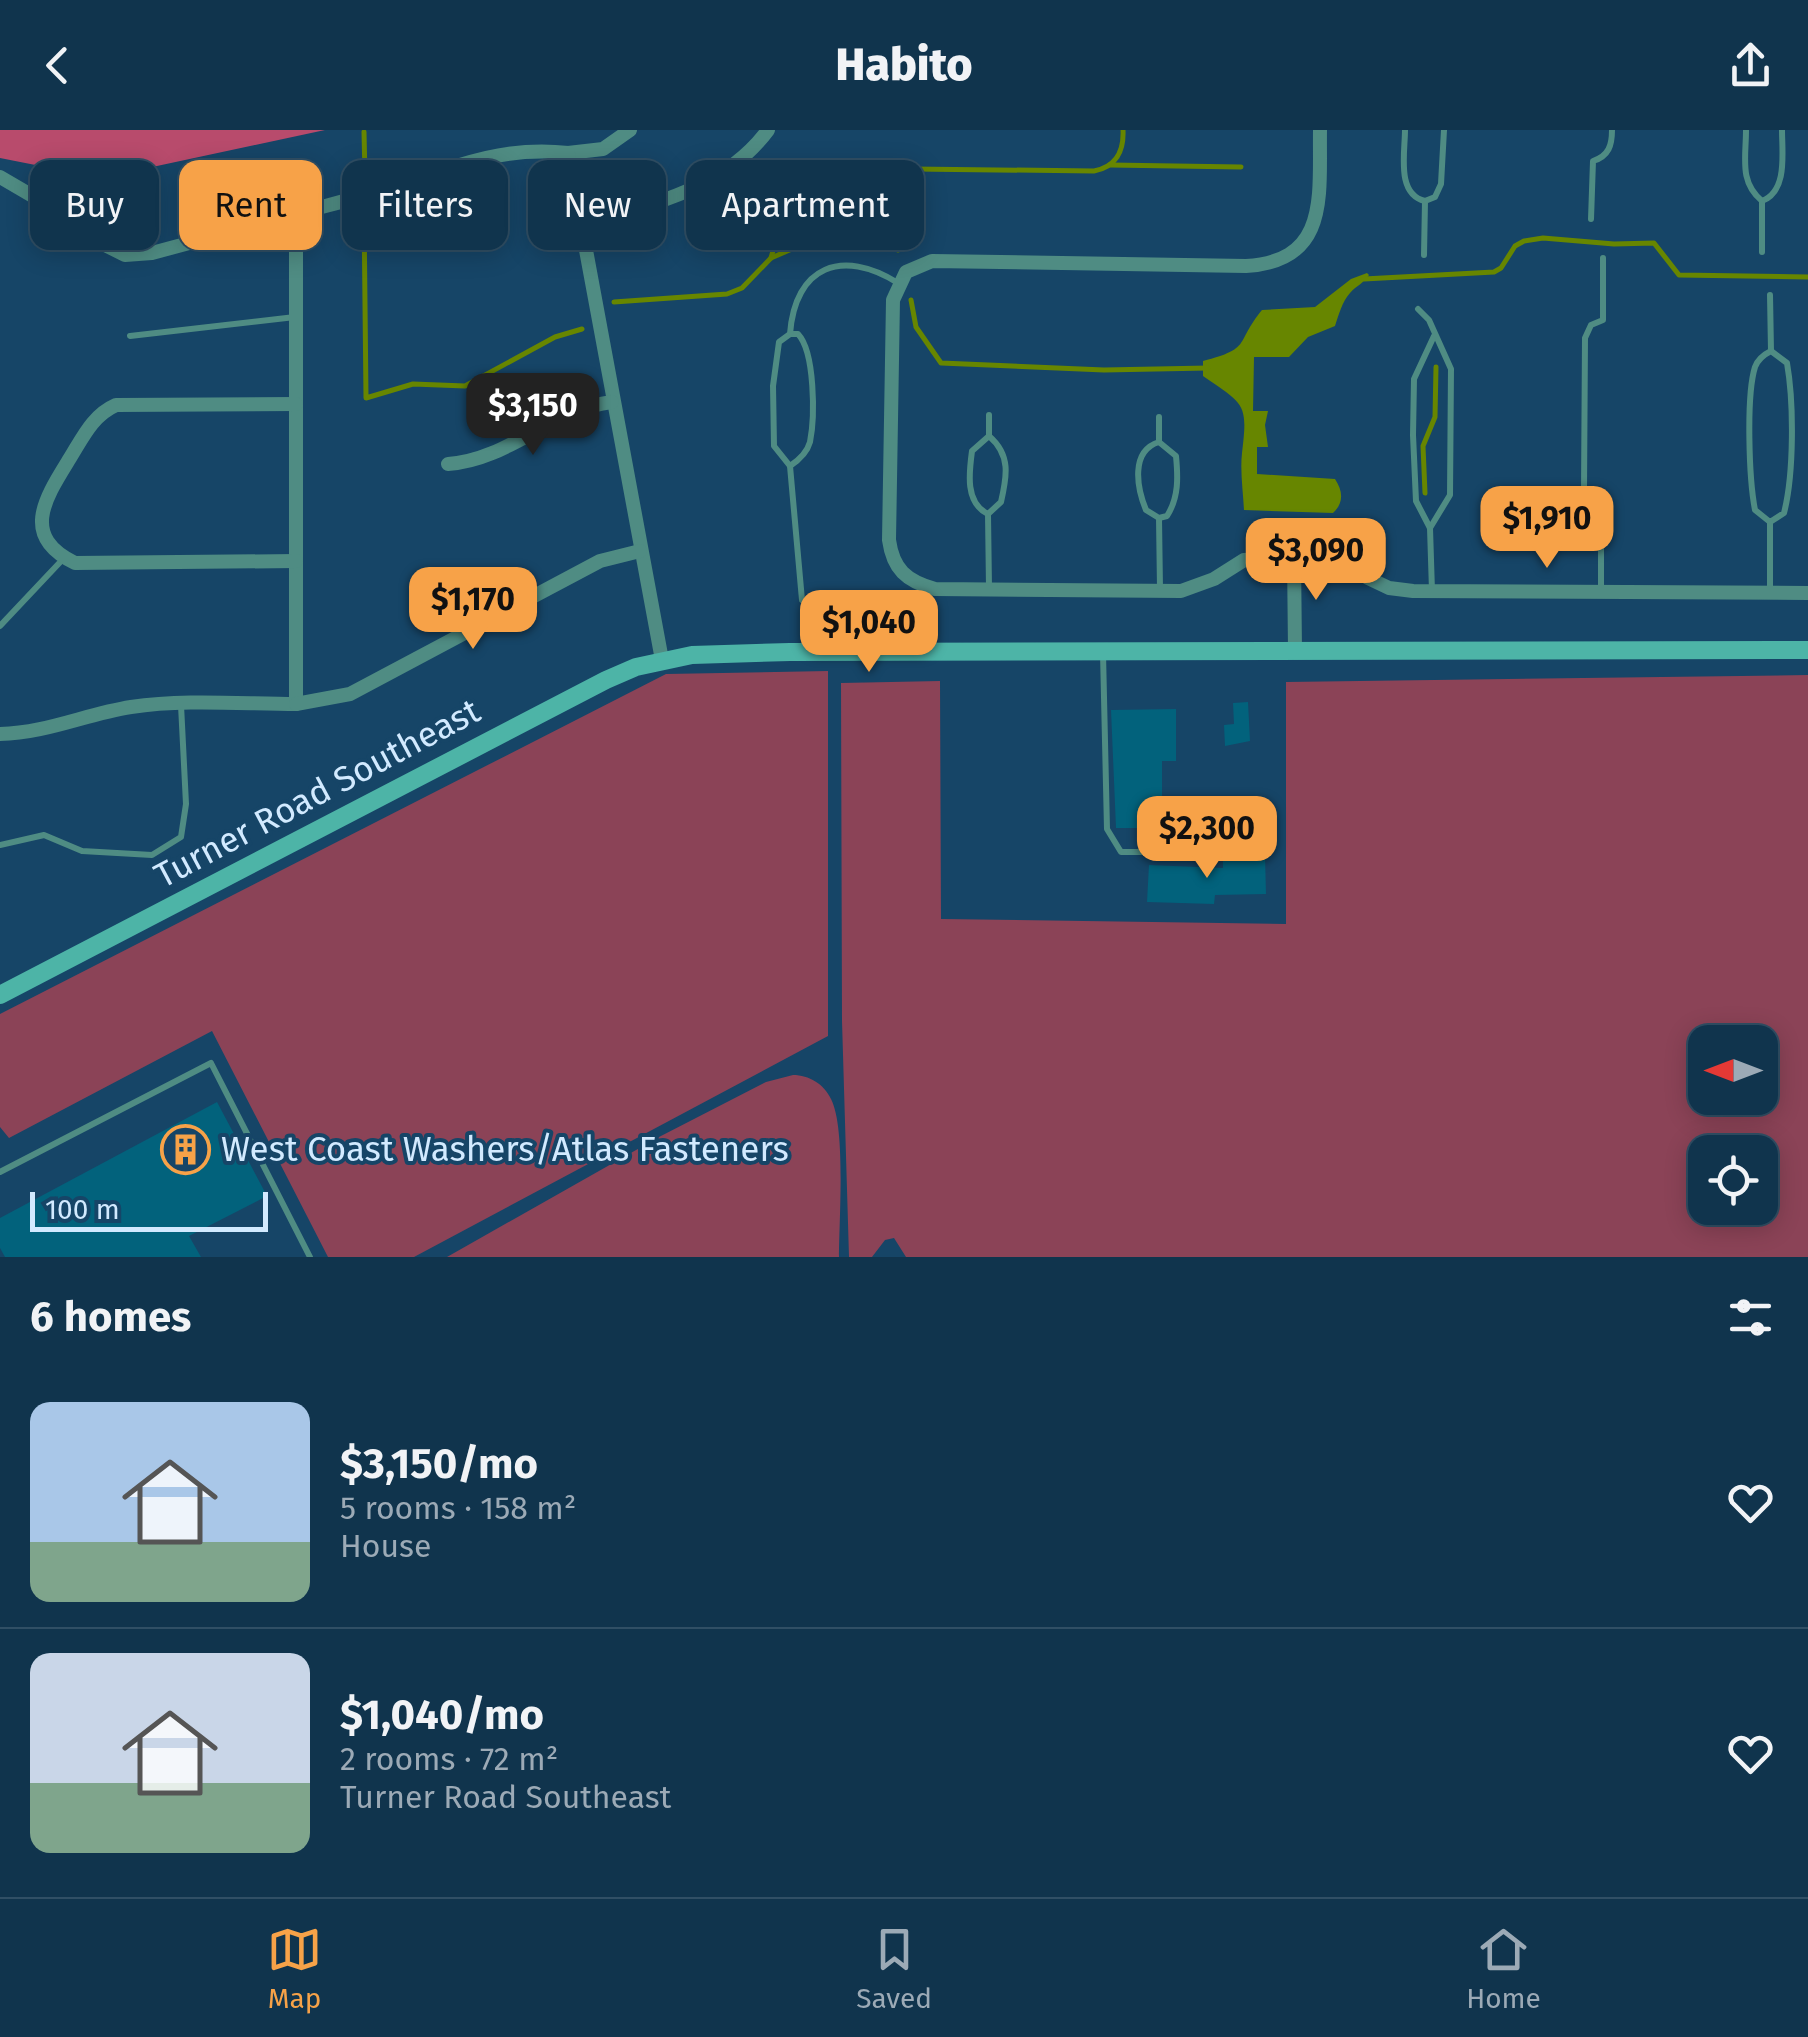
<!DOCTYPE html>
<html lang="en">
<head>
<meta charset="utf-8">
<style>
	body { margin:0; font-family:"Fira Sans",sans-serif; background:#193c54; color:#f1f3f6; height:100vh; display:flex; flex-direction:column; font-size:38px; white-space:nowrap }
	* { box-sizing:border-box; margin:0 }
	p { font-size:32px; color:#9caab6 }
	.icon { flex:none; width:55px; height:55px; fill:none; stroke:currentColor; stroke-width:2; stroke-linecap:round; stroke-linejoin:round }
	.map { position:relative; height:1127px; overflow:hidden }
	.panel { display:flex; flex-direction:column; background:#10344d; flex:1 }
	.panel>* { flex:none }
	.hud { position:absolute; left:30px; top:30px; width:1000px; height:90px; display:flex; gap:20px }
	.needle { width:65px; rotate:270deg }
	.fabs { position:absolute; left:1688px; top:895px; display:grid; gap:20px }
	.fabs a { display:grid; place-items:center; width:90px; height:90px; border-radius:20px; background:#10344d; box-shadow:0 5px 25px #0003,0 0 0 2px #304f65; font-size:50px }
	.scale { position:absolute; left:30px; bottom:25px; width:238px; box-sizing:border-box; padding-left:10px; border:5px solid #d2eaff; border-top:0; font-size:28px; line-height:35px; white-space:nowrap; color:#d2eaff; -webkit-text-stroke:8px #164567; paint-order:stroke }
	.price { position:absolute; translate:-50% -85px; padding:0 22px; border-radius:20px; background:#f7a248; color:#111; font-size:32px; line-height:65px; filter:drop-shadow(0 2px 5px #0008) }
	.price::after { content:''; position:absolute; left:50%; top:60px; width:30px; height:22px; margin-left:-15px; background:inherit; clip-path:polygon(0 0,100% 0,50% 100%) }
	.price.current { background:#222; color:#fff }
	ul { padding:0; list-style:none }
	li { display:flex; align-items:center; gap:30px; height:250px; padding:0 30px }
	li+li { border-top:2px solid #304f65 }
	li span { display:grid; place-items:center; flex:none; width:280px; height:200px; border-radius:20px; color:#555 }
	li>.icon { margin-inline-start:auto }
	span .icon { width:120px; height:120px; fill:#fffc; stroke-width:1 }
	li b { font-size:42px }
	h2 { display:flex; justify-content:space-between; align-items:center; height:120px; padding:0 30px; font-size:42px }
	.pill { padding:0 35px; border-radius:20px; background:#10344d; box-shadow:0 5px 25px #0003,0 0 0 2px #304f65; font-size:35px; line-height:90px }
	.pill.current { background:#f7a248; color:#111 }
	header { display:flex; justify-content:space-between; align-items:center; height:130px; padding:0 30px; background:#10344d; font-size:45px; font-weight:800 }
	.tab-bar { display:flex; justify-content:space-around; align-items:center; height:140px; border-top:2px solid #304f65; background:#10344d; font-size:28px; color:#9caab6 }
	.tab-bar a { display:grid; justify-items:center; gap:5px }
	.tab-bar .current { color:#f7a248 }
	.map>svg:first-child { display:block }
</style>
</head>
<body>
<header><svg class="icon" aria-label="back" viewBox="0 0 24 24"><path d="M15 5l-7 7 7 7"/></svg>Habito<svg class="icon" aria-label="share" viewBox="0 0 24 24"><path d="M12 15V3M7 8l5-5 5 5M5 13v7h14v-7"/></svg></header>
<div class="map">
<svg width="1808" height="1127" viewBox="0 0 1808 1127">
	<rect width="100%" height="100%" fill="#164567"/>
	<g fill="#8b4357" fill-rule="evenodd">
		<path d="M 828,541 L 828,906 L 414,1127 L 328,1127 L 212,901 L 9,1008 L 0,997 L 0,884 L 666,544 Z"/>
		<path d="M 1808,545 L 1808,1127 L 906,1127 L 894,1108 L 885,1110 L 872,1127 L 849,1127 L 842,891 L 841,553 L 940,551 L 941,789 L 1286,794 L 1286,552 ZM 1760,912 L 1760,968 L 1705,968 L 1705,912 ZM 1760,1022 L 1760,1078 L 1705,1078 L 1705,1022 Z"/>
		<path d="M 793,945 C 809,945 824,954 831,969 C 846,998 839,1091 839,1127 L 447,1127 L 659,1007 L 766,952 Z"/>
	</g>
	<path fill="#b84b6c" d="M 0,0 L 325,0 L 101,48 L 0,28 Z"/>
	<path fill="#678600" d="M 1367,143 L 1369,145 C 1363,154 1357,155 1350,163 C 1342,172 1339,184 1335,196 L 1308,207 L 1289,227 L 1254,227 L 1253,281 L 1268,281 L 1265,295 L 1268,317 L 1257,317 L 1257,344 L 1335,349 C 1343,361 1344,373 1333,383 L 1244,380 C 1243,361 1240,341 1242,323 C 1248,273 1245,275 1203,246 L 1203,231 C 1253,218 1234,214 1262,180 L 1315,177 L 1351,149 Z"/>
	<g fill="none" stroke-linecap="round" stroke-linejoin="round">
		<g stroke="#678600" stroke-width="5">
			<path d="M 364,2 L 365,46"/>
			<path d="M 1110,35 L 1241,37"/>
			<path d="M 364,80 L 366,268 L 413,254 L 465,256 L 555,207 L 582,199"/>
			<path d="M 771,128 L 774,117 L 828,38 L 1094,41 C 1116,37 1124,21 1123,0"/>
			<path d="M 1364,149 L 1494,142 L 1501,138 L 1515,116 L 1524,111 L 1543,108 L 1614,114 L 1654,113 L 1679,145 L 1808,147"/>
			<path d="M 911,170 L 916,197 L 941,233 L 1104,240 L 1208,238"/>
			<path d="M 614,172 L 727,164 L 742,158 L 771,128 L 831,102 L 865,102 L 898,120"/>
			<path d="M 1425,363 L 1423,316 L 1435,287 L 1436,237"/>
		</g>
	</g>
	<g fill="#02627c">
		<path d="M 1248,572 L 1250,611 L 1225,616 L 1224,595 L 1234,594 L 1233,573 Z"/>
		<path d="M 1176,579 L 1176,631 L 1162,631 L 1162,698 L 1116,698 L 1111,580 Z"/>
		<path d="M 1232,666 L 1233,697 L 1200,699 L 1198,668 Z"/>
		<path d="M 1265,725 L 1266,764 L 1215,765 L 1214,774 L 1147,772 L 1149,735 L 1223,738 L 1223,726 Z"/>
		<path d="M 217,972 L 267,1066 L 189,1106 L 201,1127 L 5,1127 L 0,1118 L 0,1088 Z"/>
	</g>
	<g fill="none" stroke-linecap="round" stroke-linejoin="round">
		<g stroke="#4f8c83" stroke-width="6">
			<path d="M 1405,0 C 1405,23 1396,64 1425,71"/>
			<path d="M 1746,0 C 1746,28 1739,52 1762,71"/>
			<path d="M 1425,71 L 1435,67 L 1441,54 L 1444,0"/>
			<path d="M 1762,71 C 1788,61 1782,23 1782,0"/>
			<path d="M 1591,89 L 1593,31 C 1609,26 1612,15 1612,0"/>
			<path d="M 1762,122 L 1762,71"/>
			<path d="M 1424,125 L 1425,71"/>
			<path d="M 1770,165 L 1771,221"/>
			<path d="M 1418,179 L 1429,190 L 1451,239 L 1450,365 L 1430,398"/>
			<path d="M 790,204 L 798,204 C 815,222 815,287 810,312 C 807,323 799,330 790,336"/>
			<path d="M 130,206 L 295,187"/>
			<path d="M 1771,221 L 1787,233 C 1794,273 1794,344 1784,383 L 1770,392 L 1755,380 C 1749,349 1746,266 1755,237 C 1758,229 1763,225 1771,221 Z"/>
			<path d="M 989,285 L 989,306"/>
			<path d="M 1159,312 L 1159,287"/>
			<path d="M 988,384 L 1001,372 C 1007,346 1011,325 989,306 L 972,321 C 969,343 965,373 988,384 L 989,458"/>
			<path d="M 1159,388 L 1167,386 C 1179,367 1178,347 1176,326 L 1159,312 C 1130,321 1137,358 1146,380 L 1159,388 L 1160,459"/>
			<path d="M 1432,461 L 1430,398 L 1416,371 L 1413,305 L 1414,249 L 1434,206"/>
			<path d="M 1770,461 L 1770,392"/>
			<path d="M 1601,463 L 1601,388 L 1592,386 L 1585,375 L 1584,361 L 1585,208 L 1591,195 L 1603,190 L 1603,128"/>
			<path d="M 802,470 L 790,336 L 774,316 L 773,256 L 779,212 L 790,204 C 795,136 842,118 898,153"/>
			<path d="M 0,496 L 64,428"/>
			<path d="M 1103,523 L 1107,699 L 1121,722 L 1203,722 L 1255,705"/>
			<path d="M 0,715 L 44,705 L 82,721 L 152,725 L 181,707 L 186,674 L 181,575"/>
			<path d="M 0,1042 L 211,933 L 310,1127"/>
		</g>
		<g stroke="#4f8c83" stroke-width="14">
			<path d="M 1320,0 C 1319,65 1330,131 1246,136 L 932,131 L 906,142 L 893,170 L 889,410 C 893,439 906,451 935,459 L 1181,461 L 1214,449 L 1244,430 L 1294,426 L 1341,426 L 1368,448 L 1389,458 L 1413,461 L 1808,463"/>
			<path d="M 568,23 L 603,19 L 630,0"/>
			<path d="M 0,47 L 36,68 L 87,106 L 125,125 L 152,123 L 289,86 L 296,112 L 296,574 C 242,574 185,569 131,577 C 86,584 46,603 0,604"/>
			<path d="M 289,86 C 328,75 370,65 409,52 C 462,33 510,16 568,23 L 662,530"/>
			<path d="M 581,95 C 650,74 723,61 768,0"/>
			<path d="M 296,274 L 116,275 C 93,285 83,307 70,328 C 46,367 19,406 75,433 L 296,431"/>
			<path d="M 448,334 C 509,330 552,279 612,272"/>
			<path d="M 1294,426 L 1295,521"/>
			<path d="M 296,574 L 350,564 L 600,431 L 640,421"/>
		</g>
		<path stroke="#4db4a7" stroke-width="18" d="M 0,865 L 606,550 L 636,537 L 692,525 L 790,522 L 1808,520"/>
	</g>
	<defs>
		<symbol id="building-ring" viewBox="-11 -11 22 22"><circle r="9.5" fill="#164567" stroke="#f7a248" stroke-width="1.5"/><path d="M-4-6H4V6H1V3H-1V6H-4ZM-2.5-4.3h1.7v1.8h-1.7ZM.8-4.3h1.7v1.8H.8ZM-2.5-1h1.7V.8h-1.7ZM.8-1h1.7V.8H.8Z" fill="#f7a248"/></symbol>
	</defs>
	<g fill-rule="evenodd">
		<use href="#building-ring" x="158" y="992" width="55" height="55"/>
	</g>
	<g text-anchor="middle" stroke-width="8" stroke-linejoin="round" paint-order="stroke">
		<g font-size="35" fill="#d2eaff" stroke="#164567">
			<text transform="translate(317 663) rotate(-28)" y="12">Turner Road Southeast</text>
		</g>
		<g font-size="35" fill="#d2eaff" stroke="#164567" text-anchor="start">
			<text x="221" y="1031">West Coast Washers/Atlas Fasteners</text>
		</g>
	</g>
</svg>
<div class="fabs">
<a><svg class="needle" viewBox="-14 -14 28 28"><path d="M0-13l5 13h-10z" fill="#e53935"/><path d="M0 13l5-13h-10z" fill="#9caab6"/></svg></a>
<a><svg class="icon" aria-label="locate" viewBox="0 0 24 24"><circle cx="12" cy="12" r="6"/><path d="M12 2v4M12 18v4M2 12h4M18 12h4"/></svg></a>
</div>
<div class="scale">100 m</div>
<b class="price current" style="left:533px;top:328px">$3,150</b>
<b class="price" style="left:1547px;top:441px">$1,910</b>
<b class="price" style="left:1316px;top:473px">$3,090</b>
<b class="price" style="left:473px;top:522px">$1,170</b>
<b class="price" style="left:869px;top:545px">$1,040</b>
<b class="price" style="left:1207px;top:751px">$2,300</b>
<div class="hud">
<a class="pill">Buy</a>
<a class="pill current">Rent</a>
<a class="pill">Filters</a>
<a class="pill">New</a>
<a class="pill">Apartment</a>
</div>
</div>
<section class="panel">
<h2>6 homes<svg class="icon" aria-label="filters" viewBox="0 0 24 24"><path d="M4 7h16M4 17h16"/><circle cx="9" cy="7" r="2"/><circle cx="15" cy="17" r="2"/></svg></h2>
<ul>
<li><span style="background:linear-gradient(#a9c7e8 70%,#7fa58c 0)"><svg class="icon" aria-label="home" viewBox="0 0 24 24"><path d="M3 11l9-7 9 7M6 9v11h12V9"/></svg></span><div><b>$3,150/mo</b><p>5 rooms · 158 m²</p><p>House</p></div><svg class="icon" aria-label="heart" viewBox="0 0 24 24"><path d="M12 20l-8-8c-3-5 5-10 8-4 3-6 11-1 8 4z"/></svg></li>
<li><span style="background:linear-gradient(#c9d6e8 65%,#7fa58c 0)"><svg class="icon" aria-label="home" viewBox="0 0 24 24"><path d="M3 11l9-7 9 7M6 9v11h12V9"/></svg></span><div><b>$1,040/mo</b><p>2 rooms · 72 m²</p><p>Turner Road Southeast</p></div><svg class="icon" aria-label="heart" viewBox="0 0 24 24"><path d="M12 20l-8-8c-3-5 5-10 8-4 3-6 11-1 8 4z"/></svg></li>
</ul>
</section>
<nav class="tab-bar">
<a class="current"><svg class="icon" aria-label="map" viewBox="0 0 24 24"><path d="M3 6l6-2 6 2 6-2v14l-6 2-6-2-6 2zM9 4v14M15 6v14"/></svg>Map</a>
<a><svg class="icon" aria-label="saved" viewBox="0 0 24 24"><path d="M7 4h10v16l-5-4-5 4z"/></svg>Saved</a>
<a><svg class="icon" aria-label="home" viewBox="0 0 24 24"><path d="M3 11l9-7 9 7M6 9v11h12V9"/></svg>Home</a>
</nav>
</body>
</html>
